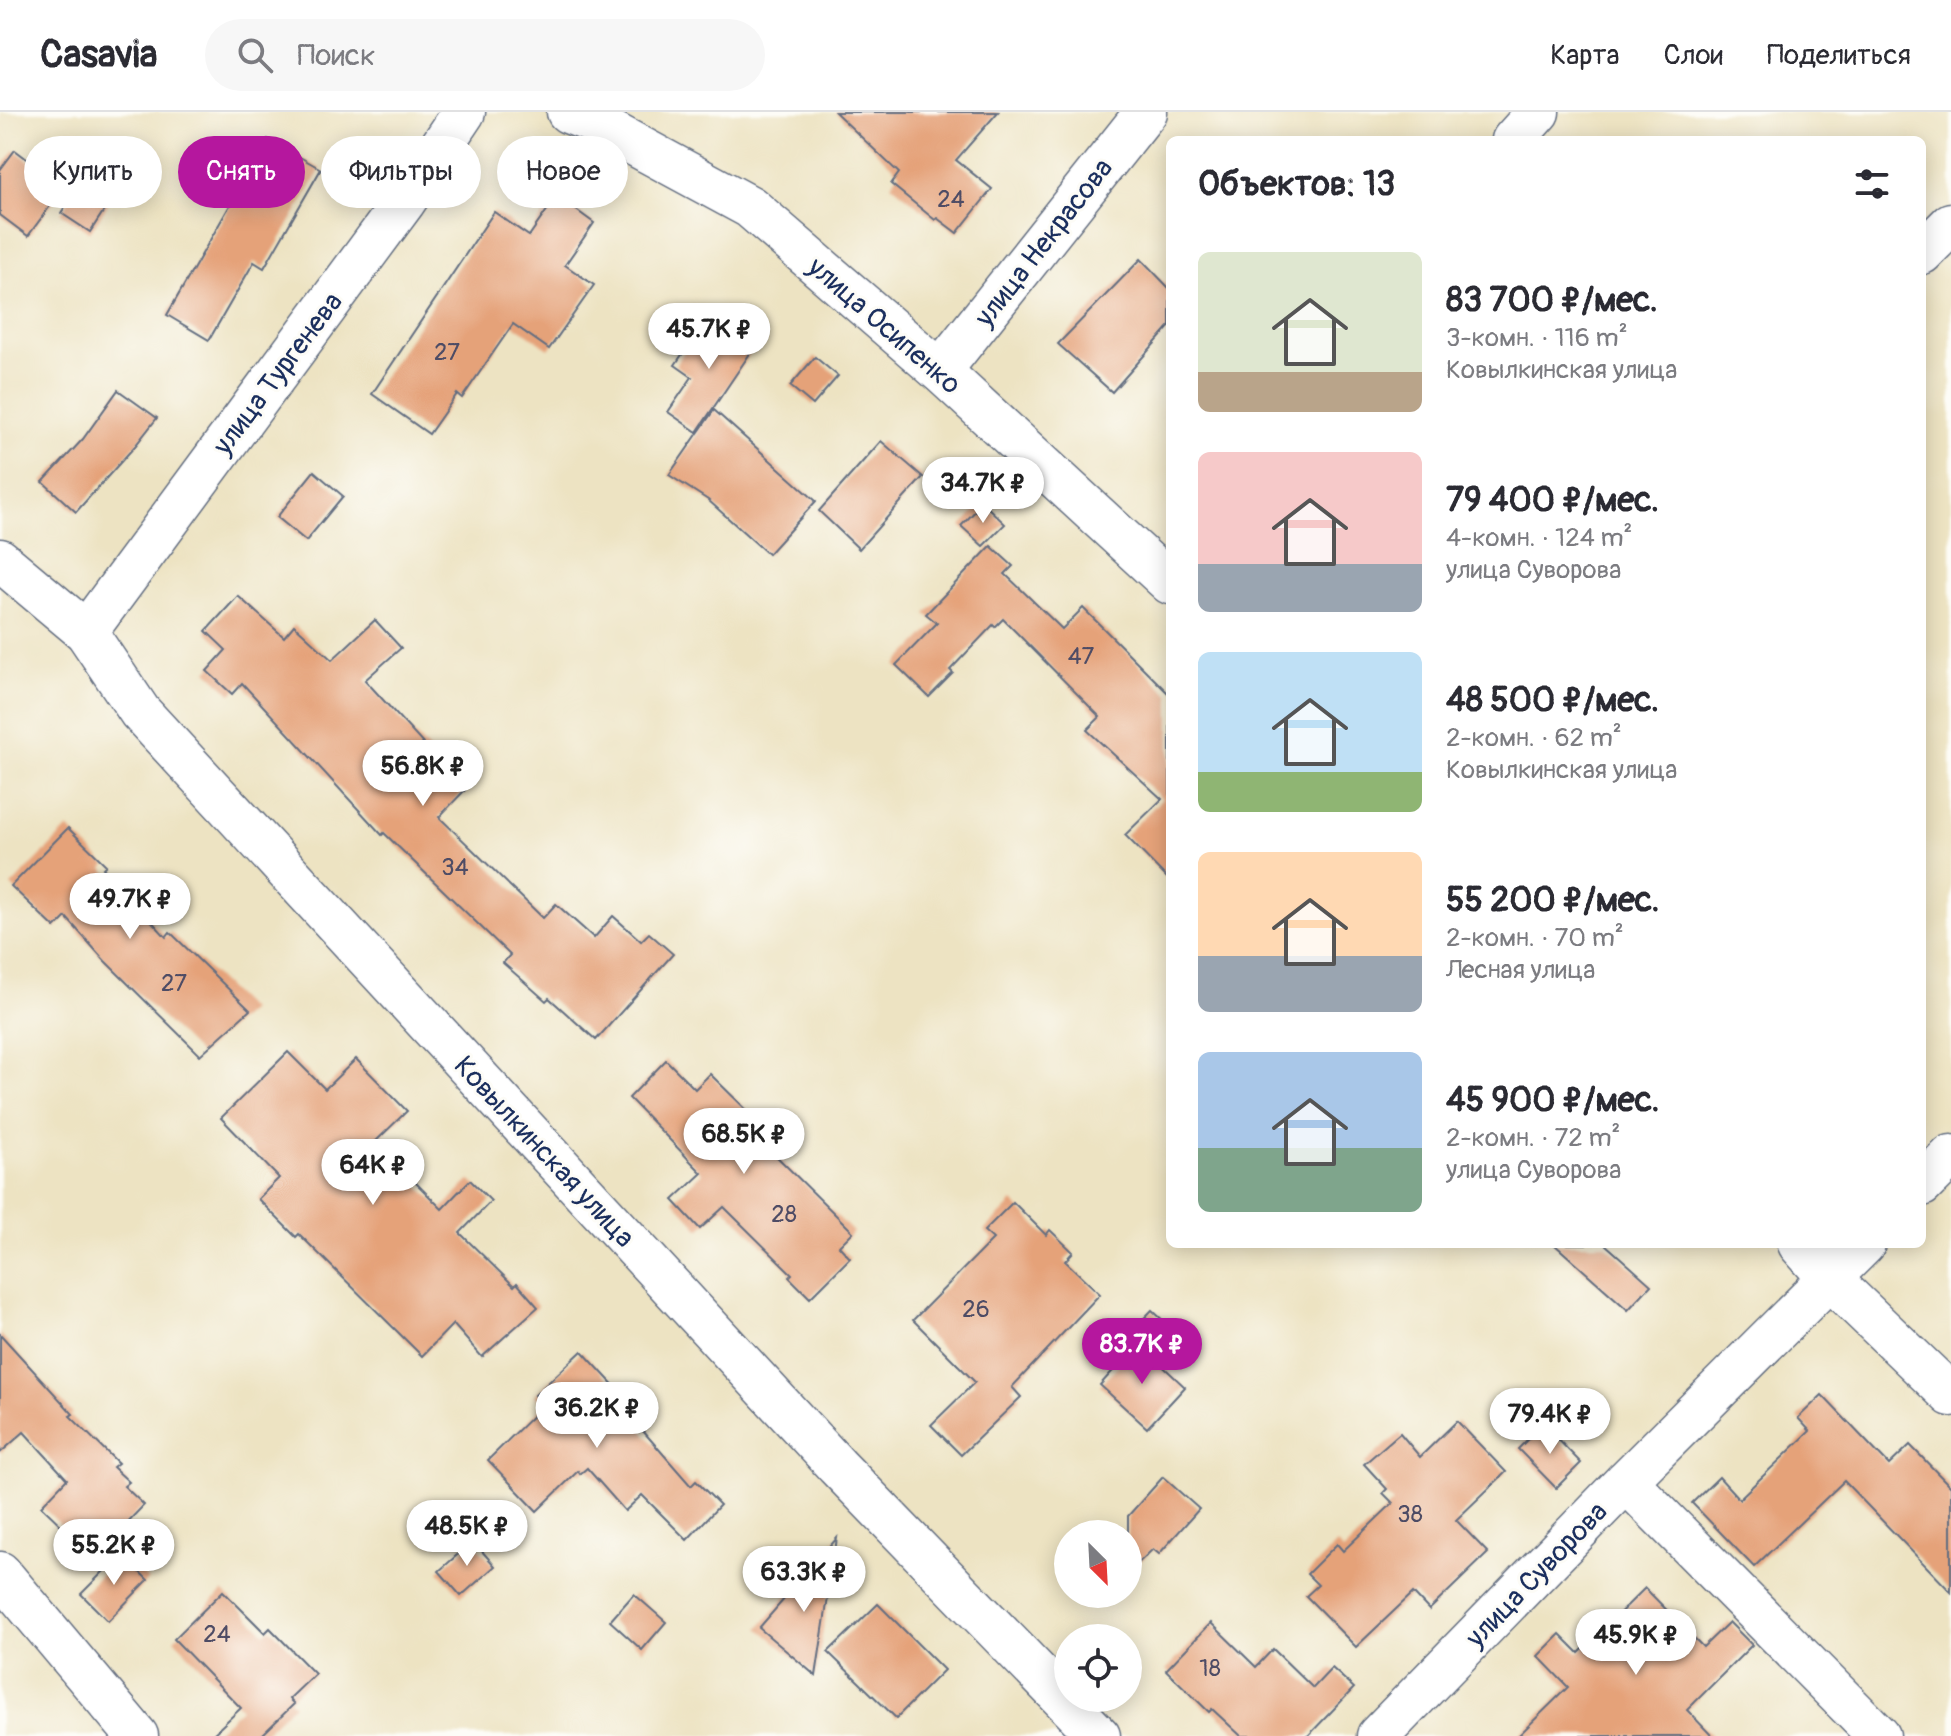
<!DOCTYPE html>
<html lang="ru">
<head>
<meta charset="utf-8">
<style>
	body { margin:0; font-family:Pangolin,sans-serif; background:#f7f7f7; color:#2b2b33; height:100vh; display:flex; flex-direction:column; font-size:30px; white-space:nowrap }
	* { box-sizing:border-box; margin:0 }
	p { font-size:26px; color:#7c7c81 }
	.icon { flex:none; width:44px; height:44px; fill:none; stroke:currentColor; stroke-width:2; stroke-linecap:round; stroke-linejoin:round }
	.map { position:relative; flex:1; overflow:hidden }
	.side { position:absolute; left:1166px; top:24px; width:760px; height:1112px; display:flex; flex-direction:column; background:#fff; border-radius:12px; box-shadow:0 4px 20px #0003 }
	.side>* { flex:none }
	.hud { position:absolute; left:24px; top:24px; width:760px; height:72px; display:flex; gap:16px }
	.needle { width:52px; rotate:156deg }
	.buttons { position:absolute; left:1054px; top:1408px; display:grid; gap:16px }
	.buttons a { display:grid; place-items:center; width:88px; height:88px; border-radius:50%; background:#fff; box-shadow:0 4px 20px #0003; font-size:40px }
	.price { position:absolute; translate:-50% -68px; padding:0 18px; border-radius:28px; background:#fff; color:#222; font-size:26px; line-height:52px; filter:drop-shadow(0 2px 4px #0008) }
	.price::after { content:''; position:absolute; left:50%; top:48px; width:24px; height:18px; margin-left:-12px; background:inherit; clip-path:polygon(0 0,100% 0,50% 100%) }
	.price.current { background:#b5179e; color:#fff }
	ul { padding:0; list-style:none }
	li { display:flex; align-items:center; gap:24px; height:200px; padding:0 32px }
	li span { display:grid; place-items:center; flex:none; width:224px; height:160px; border-radius:12px; color:#555 }
	li>.icon { margin-inline-start:auto }
	span .icon { width:96px; height:96px; fill:#fffc; stroke-width:1 }
	li b { font-size:34px }
	h2 { display:flex; justify-content:space-between; align-items:center; height:96px; padding:0 32px; font-size:34px }
	.pill { padding:0 28px; border-radius:36px; background:#fff; box-shadow:0 4px 20px #0003; font-size:28px; line-height:72px }
	.pill.current { background:#b5179e; color:#fff }
	header { display:flex; align-items:center; gap:48px; box-sizing:border-box; height:112px; padding:0 40px; background:#fff; border-bottom:2px solid #e1e1e2 }
	header strong { font-size:38px }
	nav { display:flex; gap:44px; margin-inline-start:auto; font-size:28px }
	.search { width:560px; height:72px; background:#f7f7f7; display:flex; align-items:center; gap:20px; box-sizing:border-box; padding:0 28px; border-radius:44px; color:#7c7c81; font-size:30px }
	.map>svg:first-child { display:block }
</style>
</head>
<body>
<header>
<strong>Casavia</strong>
<div class="search"><svg class="icon" aria-label="search" viewBox="0 0 24 24"><circle cx="10" cy="10" r="6"/><path d="M15 15l6 6"/></svg>Поиск</div>
<nav><a>Карта</a><a>Слои</a><a>Поделиться</a></nav>
</header>
<div class="map">
<svg width="1951" height="1624" viewBox="0 0 1951 1624">
	<rect width="100%" height="100%" fill="#fdfcf7"/>
	<filter id="ink" filterUnits="userSpaceOnUse"><feTurbulence type="fractalNoise" baseFrequency=".0125" numOctaves="2"/><feDisplacementMap in="SourceGraphic" scale="16" xChannelSelector="R" yChannelSelector="G"/><feConvolveMatrix kernelMatrix="1 2 1 2 8 2 1 2 1" color-interpolation-filters="sRGB"/></filter>
	<filter id="wash" filterUnits="userSpaceOnUse"><feTurbulence type="fractalNoise" baseFrequency=".006" numOctaves="4" result="noise"/><feDisplacementMap in="SourceGraphic" scale="32" xChannelSelector="R" yChannelSelector="G"/><feGaussianBlur stdDeviation="1.8" result="paint"/><feColorMatrix in="noise" values="0 0 0 0 0 0 0 0 0 0 0 0 0 0 0 0 0 1.4 0 .05"/><feComposite in="paint" operator="in"/></filter>
	<g filter="url(#wash)">
		<rect width="100%" height="100%" fill="#ede3c2"/>
		<g id="blocks">
			<g fill="#e5a279">
				<path d="M 835,0 L 998,0 L 956,48 L 992,77 L 957,121 L 937,106 L 935,108 L 891,72 L 899,61 Z"/>
				<path d="M 268,27 L 321,57 L 264,156 L 254,150 L 209,228 L 167,203 Z"/>
				<path d="M 15,38 L 64,75 L 28,124 L 0,103 L 0,58 Z"/>
				<path d="M 87,61 L 116,80 L 90,120 L 61,101 Z"/>
				<path d="M 557,84 L 594,111 L 565,153 L 594,173 L 549,237 L 513,212 L 462,286 L 457,282 L 429,322 L 372,282 L 494,100 L 529,124 Z"/>
				<path d="M 1141,147 L 1170,177 L 1170,214 L 1112,280 L 1058,232 Z"/>
				<path d="M 709,203 L 755,234 L 697,320 L 668,300 L 692,265 L 675,253 Z"/>
				<path d="M 815,245 L 838,264 L 813,293 L 790,274 Z"/>
				<path d="M 118,278 L 157,306 L 135,334 L 76,400 L 43,370 L 83,327 Z"/>
				<path d="M 714,298 L 816,389 L 768,442 L 708,388 L 669,363 Z"/>
				<path d="M 881,329 L 923,365 L 859,437 L 819,399 Z"/>
				<path d="M 314,359 L 343,384 L 306,429 L 277,405 Z"/>
				<path d="M 983,391 L 1005,412 L 983,434 L 961,414 Z"/>
				<path d="M 991,434 L 1013,454 L 1005,462 L 1062,517 L 1083,496 L 1170,583 L 1170,769 L 1125,723 L 1162,687 L 1087,618 L 1100,605 L 1003,507 L 995,515 L 993,513 L 950,558 L 953,561 L 929,585 L 896,553 L 937,511 L 926,502 Z"/>
				<path d="M 238,484 L 284,525 L 294,513 L 332,548 L 375,508 L 401,536 L 365,568 L 465,678 L 439,705 L 543,806 L 556,792 L 594,826 L 613,804 L 641,829 L 649,821 L 673,842 L 596,928 L 549,886 L 546,889 L 503,851 L 510,843 L 384,721 L 382,723 L 242,571 L 232,582 L 207,559 L 226,538 L 206,519 Z"/>
				<path d="M 68,716 L 106,753 L 103,756 L 166,825 L 170,820 L 250,898 L 200,943 L 105,849 L 66,805 L 55,816 L 11,774 Z"/>
				<path d="M 288,940 L 325,977 L 356,947 L 407,999 L 375,1030 L 442,1097 L 470,1068 L 491,1089 L 460,1121 L 514,1174 L 517,1171 L 538,1195 L 482,1245 L 453,1212 L 422,1244 L 299,1122 L 296,1125 L 258,1087 L 279,1066 L 221,1006 Z"/>
				<path d="M 666,948 L 695,977 L 710,962 L 766,1017 L 757,1025 L 853,1120 L 839,1134 L 850,1146 L 810,1186 L 789,1165 L 792,1162 L 724,1095 L 700,1117 L 673,1088 L 702,1061 L 629,986 Z"/>
				<path d="M 1013,1090 L 1046,1123 L 1050,1118 L 1073,1140 L 1065,1149 L 1100,1182 L 1012,1275 L 1021,1285 L 961,1343 L 931,1313 L 975,1270 L 913,1208 L 993,1127 L 984,1119 Z"/>
				<path d="M 1554,1132 L 1605,1132 L 1651,1173 L 1628,1198 Z"/>
				<path d="M 1152,1198 L 1181,1225 L 1159,1249 L 1129,1222 Z"/>
				<path d="M 0,1222 L 73,1302 L 70,1304 L 118,1351 L 113,1355 L 129,1370 L 124,1374 L 144,1393 L 94,1445 L 41,1394 L 67,1367 L 24,1320 L 0,1341 Z"/>
				<path d="M 1138,1231 L 1185,1275 L 1147,1316 L 1100,1273 Z"/>
				<path d="M 582,1239 L 643,1305 L 636,1311 L 691,1374 L 696,1369 L 720,1393 L 687,1428 L 642,1383 L 625,1399 L 587,1356 L 580,1362 L 578,1359 L 537,1399 L 488,1348 L 544,1293 L 535,1283 Z"/>
				<path d="M 1822,1283 L 1889,1353 L 1910,1333 L 1951,1375 L 1951,1480 L 1844,1369 L 1754,1455 L 1692,1391 L 1719,1365 L 1739,1387 L 1810,1319 L 1798,1306 Z"/>
				<path d="M 1457,1309 L 1506,1360 L 1456,1408 L 1488,1441 L 1429,1498 L 1413,1481 L 1356,1535 L 1306,1484 L 1318,1473 L 1307,1462 L 1337,1432 L 1343,1439 L 1393,1391 L 1383,1381 L 1387,1377 L 1364,1352 L 1400,1321 L 1420,1345 Z"/>
				<path d="M 1543,1312 L 1581,1351 L 1556,1376 L 1518,1337 Z"/>
				<path d="M 1163,1365 L 1199,1397 L 1159,1442 L 1153,1437 L 1128,1461 L 1128,1404 Z"/>
				<path d="M 837,1426 L 816,1564 L 759,1516 Z"/>
				<path d="M 473,1429 L 495,1454 L 461,1484 L 439,1459 Z"/>
				<path d="M 121,1442 L 148,1468 L 108,1509 L 81,1482 Z"/>
				<path d="M 1645,1476 L 1703,1535 L 1729,1510 L 1752,1533 L 1687,1598 L 1712,1624 L 1518,1624 L 1568,1575 L 1538,1544 L 1560,1522 L 1579,1541 Z"/>
				<path d="M 223,1479 L 265,1521 L 270,1516 L 315,1562 L 289,1587 L 294,1592 L 261,1624 L 211,1624 L 241,1596 L 174,1527 Z"/>
				<path d="M 634,1482 L 666,1510 L 642,1538 L 610,1509 Z"/>
				<path d="M 878,1492 L 944,1558 L 896,1606 L 828,1540 Z"/>
				<path d="M 1211,1511 L 1256,1555 L 1273,1537 L 1313,1576 L 1332,1556 L 1354,1576 L 1308,1624 L 1241,1624 L 1212,1597 L 1209,1600 L 1166,1558 Z"/>
			</g>
		</g>
	</g>
	<g filter="url(#ink)">
		<use href="#blocks" fill-opacity="0" stroke="#646e81" stroke-width="2"/>
		<g fill="none" stroke-linecap="round" stroke-linejoin="round">
			<defs>
				<g id="minor">
					<path d="M 568,0 L 593,10 L 750,95 L 940,259 L 1170,471"/>
					<path d="M 1513,28 L 1538,0"/>
					<path d="M 1922,141 L 1951,112"/>
					<path d="M 940,259 L 1146,0"/>
					<path d="M 0,448 L 86,520 L 140,600 L 837,1354 L 1099,1624"/>
					<path d="M 86,520 L 404,90 L 464,0"/>
					<path d="M 1922,1073 L 1951,1044"/>
					<path d="M 1799,1132 L 1830,1167 L 1951,1283"/>
					<path d="M 1626,1369 L 1879,1624"/>
					<path d="M 0,1461 L 137,1624"/>
					<path d="M 1378,1624 L 1626,1369 L 1864,1132"/>
				</g>
			</defs>
			<use href="#minor" stroke="#646e81" stroke-width="45"/>
			<use href="#minor" stroke="#fff" stroke-width="42"/>
		</g>
	</g>
	<g text-anchor="middle" stroke-width="6" stroke-linejoin="round" paint-order="stroke">
		<g font-size="24" fill="#4e4c65">
			<text x="951" y="95">24</text>
			<text x="447" y="248">27</text>
			<text x="1081" y="552">47</text>
			<text x="455" y="763">34</text>
			<text x="174" y="879">27</text>
			<text x="784" y="1110">28</text>
			<text x="976" y="1205">26</text>
			<text x="1410" y="1410">38</text>
			<text x="217" y="1530">24</text>
			<text x="1210" y="1564">18</text>
		</g>
		<g font-size="28" fill="#1b2f5e" stroke="#fdfcf7">
			<text transform="translate(1043 130) rotate(-52)" y="10">улица Некрасова</text>
			<text transform="translate(885 213) rotate(41)" y="10">улица Осипенко</text>
			<text transform="translate(277 261) rotate(-53)" y="10">улица Тургенева</text>
			<text transform="translate(545 1039) rotate(47)" y="10">Ковылкинская улица</text>
			<text transform="translate(1536 1462) rotate(-46)" y="10">улица Суворова</text>
		</g>
	</g>
</svg>
<div class="buttons">
<a><svg class="needle" viewBox="-14 -14 28 28"><path d="M0-13l5 13h-10z" fill="#e53935"/><path d="M0 13l5-13h-10z" fill="#7c7c81"/></svg></a>
<a><svg class="icon" aria-label="locate" viewBox="0 0 24 24"><circle cx="12" cy="12" r="6"/><path d="M12 2v4M12 18v4M2 12h4M18 12h4"/></svg></a>
</div>
<b class="price" style="left:709px;top:259px">45.7K ₽</b>
<b class="price" style="left:983px;top:413px">34.7K ₽</b>
<b class="price" style="left:423px;top:696px">56.8K ₽</b>
<b class="price" style="left:130px;top:829px">49.7K ₽</b>
<b class="price" style="left:744px;top:1064px">68.5K ₽</b>
<b class="price" style="left:373px;top:1095px">64K ₽</b>
<b class="price current" style="left:1142px;top:1274px">83.7K ₽</b>
<b class="price" style="left:597px;top:1338px">36.2K ₽</b>
<b class="price" style="left:1550px;top:1344px">79.4K ₽</b>
<b class="price" style="left:467px;top:1456px">48.5K ₽</b>
<b class="price" style="left:114px;top:1475px">55.2K ₽</b>
<b class="price" style="left:804px;top:1502px">63.3K ₽</b>
<b class="price" style="left:1636px;top:1565px">45.9K ₽</b>
<div class="hud">
<a class="pill">Купить</a>
<a class="pill current">Снять</a>
<a class="pill">Фильтры</a>
<a class="pill">Новое</a>
</div>
<section class="side">
<h2>Объектов: 13<svg class="icon" aria-label="filters" viewBox="0 0 24 24"><path d="M4 7h16M4 17h16"/><circle cx="9" cy="7" r="2"/><circle cx="15" cy="17" r="2"/></svg></h2>
<ul>
<li><span style="background:linear-gradient(#dfe7d0 75%,#b9a48a 0)"><svg class="icon" aria-label="home" viewBox="0 0 24 24"><path d="M3 11l9-7 9 7M6 9v11h12V9"/></svg></span><div><b>83 700 ₽/мес.</b><p>3-комн. · 116 m²</p><p>Ковылкинская улица</p></div></li>
<li><span style="background:linear-gradient(#f6c9c9 70%,#9aa5b1 0)"><svg class="icon" aria-label="home" viewBox="0 0 24 24"><path d="M3 11l9-7 9 7M6 9v11h12V9"/></svg></span><div><b>79 400 ₽/мес.</b><p>4-комн. · 124 m²</p><p>улица Суворова</p></div></li>
<li><span style="background:linear-gradient(#bfe0f5 75%,#8fb573 0)"><svg class="icon" aria-label="home" viewBox="0 0 24 24"><path d="M3 11l9-7 9 7M6 9v11h12V9"/></svg></span><div><b>48 500 ₽/мес.</b><p>2-комн. · 62 m²</p><p>Ковылкинская улица</p></div></li>
<li><span style="background:linear-gradient(#ffd9b3 65%,#9aa5b1 0)"><svg class="icon" aria-label="home" viewBox="0 0 24 24"><path d="M3 11l9-7 9 7M6 9v11h12V9"/></svg></span><div><b>55 200 ₽/мес.</b><p>2-комн. · 70 m²</p><p>Лесная улица</p></div></li>
<li><span style="background:linear-gradient(#a9c7e8 60%,#7fa58c 0)"><svg class="icon" aria-label="home" viewBox="0 0 24 24"><path d="M3 11l9-7 9 7M6 9v11h12V9"/></svg></span><div><b>45 900 ₽/мес.</b><p>2-комн. · 72 m²</p><p>улица Суворова</p></div></li>
</ul>
</section>
</div>
</body>
</html>
